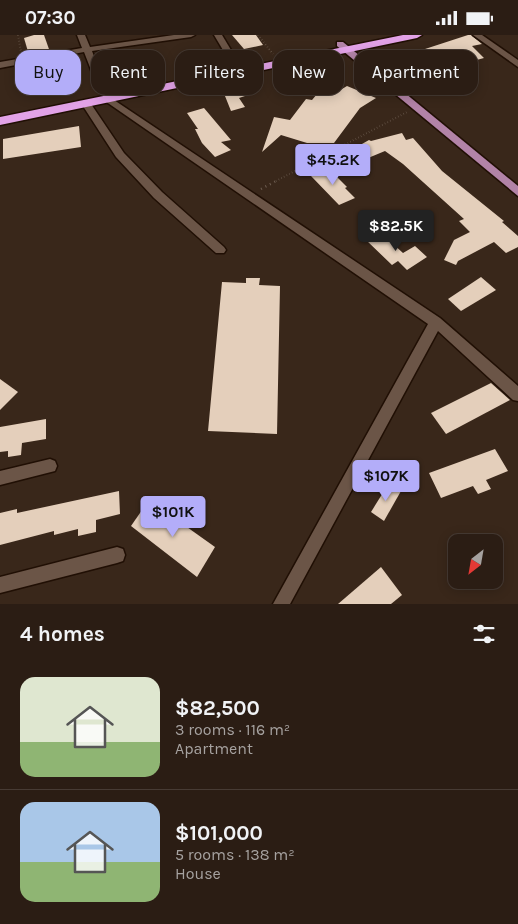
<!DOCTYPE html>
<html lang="en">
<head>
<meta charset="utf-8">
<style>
	body { margin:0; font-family:Karla,sans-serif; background:#33261d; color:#f1f3f6; height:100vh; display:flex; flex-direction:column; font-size:19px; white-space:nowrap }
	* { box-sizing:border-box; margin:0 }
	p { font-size:16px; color:#a6a2a0 }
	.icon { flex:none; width:28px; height:28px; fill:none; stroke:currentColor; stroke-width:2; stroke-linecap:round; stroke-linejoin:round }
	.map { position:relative; height:569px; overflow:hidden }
	.panel { display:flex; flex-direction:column; background:#2b1d14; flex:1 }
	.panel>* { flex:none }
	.hud { position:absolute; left:15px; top:15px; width:489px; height:45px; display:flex; gap:10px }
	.needle { width:32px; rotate:211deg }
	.fabs { position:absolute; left:448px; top:499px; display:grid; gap:10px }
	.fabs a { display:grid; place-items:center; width:55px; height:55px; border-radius:10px; background:#2b1d14; box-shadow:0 2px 12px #0003,0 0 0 1px #473b34; font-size:25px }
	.price { position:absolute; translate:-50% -42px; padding:0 11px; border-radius:5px; background:#b3adf9; color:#111; font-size:16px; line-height:32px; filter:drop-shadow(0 1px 2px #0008) }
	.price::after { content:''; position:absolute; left:50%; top:30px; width:15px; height:11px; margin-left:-8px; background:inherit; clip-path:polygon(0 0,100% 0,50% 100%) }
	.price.current { background:#222; color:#fff }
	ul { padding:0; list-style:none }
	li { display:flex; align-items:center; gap:15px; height:125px; padding:0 20px }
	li+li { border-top:1px solid #473b34 }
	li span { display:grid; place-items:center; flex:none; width:140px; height:100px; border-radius:15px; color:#555 }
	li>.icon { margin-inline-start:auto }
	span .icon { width:60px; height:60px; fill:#fffc; stroke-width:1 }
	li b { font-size:21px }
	h2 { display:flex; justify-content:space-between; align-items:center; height:60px; padding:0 20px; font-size:21px }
	.pill { padding:0 18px; border-radius:15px; background:#2b1d14; box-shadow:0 2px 12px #0003,0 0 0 1px #473b34; font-size:18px; line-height:45px }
	.pill.current { background:#b3adf9; color:#111 }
	.status { display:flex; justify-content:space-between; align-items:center; height:35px; padding:0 25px; background:#2b1d14; direction:ltr }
	.status svg { height:14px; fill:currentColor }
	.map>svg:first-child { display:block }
</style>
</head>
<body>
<div class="status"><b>07:30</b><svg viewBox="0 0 49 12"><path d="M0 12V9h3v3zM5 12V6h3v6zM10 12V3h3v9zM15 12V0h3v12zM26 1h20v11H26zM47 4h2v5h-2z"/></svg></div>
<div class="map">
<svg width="518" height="569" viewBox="0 0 518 569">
	<rect width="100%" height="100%" fill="#39271a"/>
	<g fill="#e4cfbb">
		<path d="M 34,0 L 44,0 L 50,17 L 29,20 L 24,3 Z"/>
		<path d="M 232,0 L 256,0 L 263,10 L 244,14 Z"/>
		<path d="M 468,0 L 471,0 L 482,9 L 472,11 L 484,23 L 447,33 L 425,14 Z"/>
		<path d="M 53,25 L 57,43 L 26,51 L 15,32 Z"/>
		<path d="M 226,45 L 227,47 L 235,45 L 245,61 L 239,63 L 245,72 L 231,76 L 219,46 Z"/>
		<path d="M 347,51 L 376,63 L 360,73 L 334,108 L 307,108 L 281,100 L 262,117 L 274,82 L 290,85 L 306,64 L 312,65 L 323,52 L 337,57 Z"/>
		<path d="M 204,73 L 231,105 L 221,107 L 231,115 L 215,122 L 202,108 L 195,94 L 198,94 L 187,78 Z"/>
		<path d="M 79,91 L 81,112 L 3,124 L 3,104 Z"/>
		<path d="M 402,98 L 406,105 L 413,103 L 442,136 L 504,186 L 502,187 L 518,201 L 518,212 L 506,218 L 494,207 L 458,226 L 456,230 L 444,225 L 454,205 L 470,197 L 459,186 L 464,184 L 403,129 L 385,116 L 356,128 L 346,118 L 369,105 L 371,106 Z"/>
		<path d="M 328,133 L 347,152 L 345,153 L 355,163 L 339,170 L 311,141 Z"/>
		<path d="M 380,197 L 403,218 L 415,211 L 427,222 L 407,235 L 398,226 L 392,230 L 366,205 Z"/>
		<path d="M 481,242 L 496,255 L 461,276 L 448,264 Z"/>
		<path d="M 246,243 L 260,243 L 259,250 L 280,251 L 277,399 L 208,396 L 222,247 L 246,248 Z"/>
		<path d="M 0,344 L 18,357 L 0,375 Z"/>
		<path d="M 491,348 L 510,365 L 446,399 L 431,378 Z"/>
		<path d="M 46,384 L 46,404 L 22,408 L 21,420 L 8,422 L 8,416 L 0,417 L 0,392 Z"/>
		<path d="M 495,414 L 508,436 L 486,445 L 491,454 L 478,459 L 473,451 L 441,463 L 429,438 Z"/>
		<path d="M 389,448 L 401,456 L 384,486 L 371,477 Z"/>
		<path d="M 119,456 L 120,479 L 96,485 L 96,497 L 78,501 L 78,494 L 54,500 L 54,496 L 0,510 L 0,478 L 17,474 L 17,478 Z"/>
		<path d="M 149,465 L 215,512 L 197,542 L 131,491 Z"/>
		<path d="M 381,532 L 402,560 L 391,569 L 338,569 Z"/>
	</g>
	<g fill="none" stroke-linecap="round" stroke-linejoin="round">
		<defs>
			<g id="minor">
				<path d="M 77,0 L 85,0 L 90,12 L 174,0 L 195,0 L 191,2 L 92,16 L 108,58 L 104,61 L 100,58 L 84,17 L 0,33 L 0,27 L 82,13 Z"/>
				<path d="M 214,0 L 222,0 L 240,30 L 239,32 L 233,32 Z"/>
				<path d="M 473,0 L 482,0 L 518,25 L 518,32 Z"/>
				<path d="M 108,61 L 440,283 L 518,351 L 518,366 L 513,365 L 438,296 L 290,569 L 273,569 L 428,289 L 105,66 L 103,64 Z"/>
				<path d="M 86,65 L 89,66 L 124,118 L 162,157 L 224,212 L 226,215 L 224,218 L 216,218 L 154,163 L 116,122 L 81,68 Z"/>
				<path d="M 50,424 L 55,426 L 57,431 L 55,436 L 0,450 L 0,436 Z"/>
				<path d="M 117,512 L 123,514 L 125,520 L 123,526 L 117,528 L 0,558 L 0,542 Z"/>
			</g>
			<path id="major" d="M 337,7 L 343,7 L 518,151 L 518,161 L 337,11 Z"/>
			<path id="highway" d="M 403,0 L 422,0 L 417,3 L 0,90 L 0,82 Z"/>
		</defs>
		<use href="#minor" stroke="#200f04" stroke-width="3"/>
		<use href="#major" stroke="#200f04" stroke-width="3"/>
		<use href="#highway" stroke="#200f04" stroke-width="3"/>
		<g stroke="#6e5e52" stroke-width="2" stroke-dasharray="0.5 2.5" stroke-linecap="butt">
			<path d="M 18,0 L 21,17"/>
			<path d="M 258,0 L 273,19"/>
			<path d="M 276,146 L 407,77"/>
		</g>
		<path stroke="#6e5e52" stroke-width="2.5" stroke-dasharray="1 4" stroke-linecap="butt" d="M 261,154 L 278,145"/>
		<use href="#minor" fill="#6b5547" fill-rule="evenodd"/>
		<use href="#major" fill="#b283a7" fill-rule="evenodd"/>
		<use href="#highway" fill="#e2a2e7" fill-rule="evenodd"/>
	</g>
</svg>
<div class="fabs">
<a><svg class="needle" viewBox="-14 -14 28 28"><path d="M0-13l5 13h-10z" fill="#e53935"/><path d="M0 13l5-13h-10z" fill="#a6a2a0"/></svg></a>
</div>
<b class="price" style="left:333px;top:151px">$45.2K</b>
<b class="price current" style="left:396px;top:217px">$82.5K</b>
<b class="price" style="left:386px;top:467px">$107K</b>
<b class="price" style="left:173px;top:503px">$101K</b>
<div class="hud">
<a class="pill current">Buy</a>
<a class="pill">Rent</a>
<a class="pill">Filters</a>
<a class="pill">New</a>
<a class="pill">Apartment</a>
</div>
</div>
<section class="panel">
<h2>4 homes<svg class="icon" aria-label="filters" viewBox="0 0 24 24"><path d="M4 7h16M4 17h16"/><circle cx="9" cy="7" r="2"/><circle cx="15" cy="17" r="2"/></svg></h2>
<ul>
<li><span style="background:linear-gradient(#dfe7d0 65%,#8fb573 0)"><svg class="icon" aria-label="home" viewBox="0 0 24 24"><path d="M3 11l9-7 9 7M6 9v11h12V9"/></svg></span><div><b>$82,500</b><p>3 rooms · 116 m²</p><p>Apartment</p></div></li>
<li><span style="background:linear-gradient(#a9c7e8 60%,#8fb573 0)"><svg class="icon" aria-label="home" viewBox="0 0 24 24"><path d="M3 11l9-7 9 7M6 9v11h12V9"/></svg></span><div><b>$101,000</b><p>5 rooms · 138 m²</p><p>House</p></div></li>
</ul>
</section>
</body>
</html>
